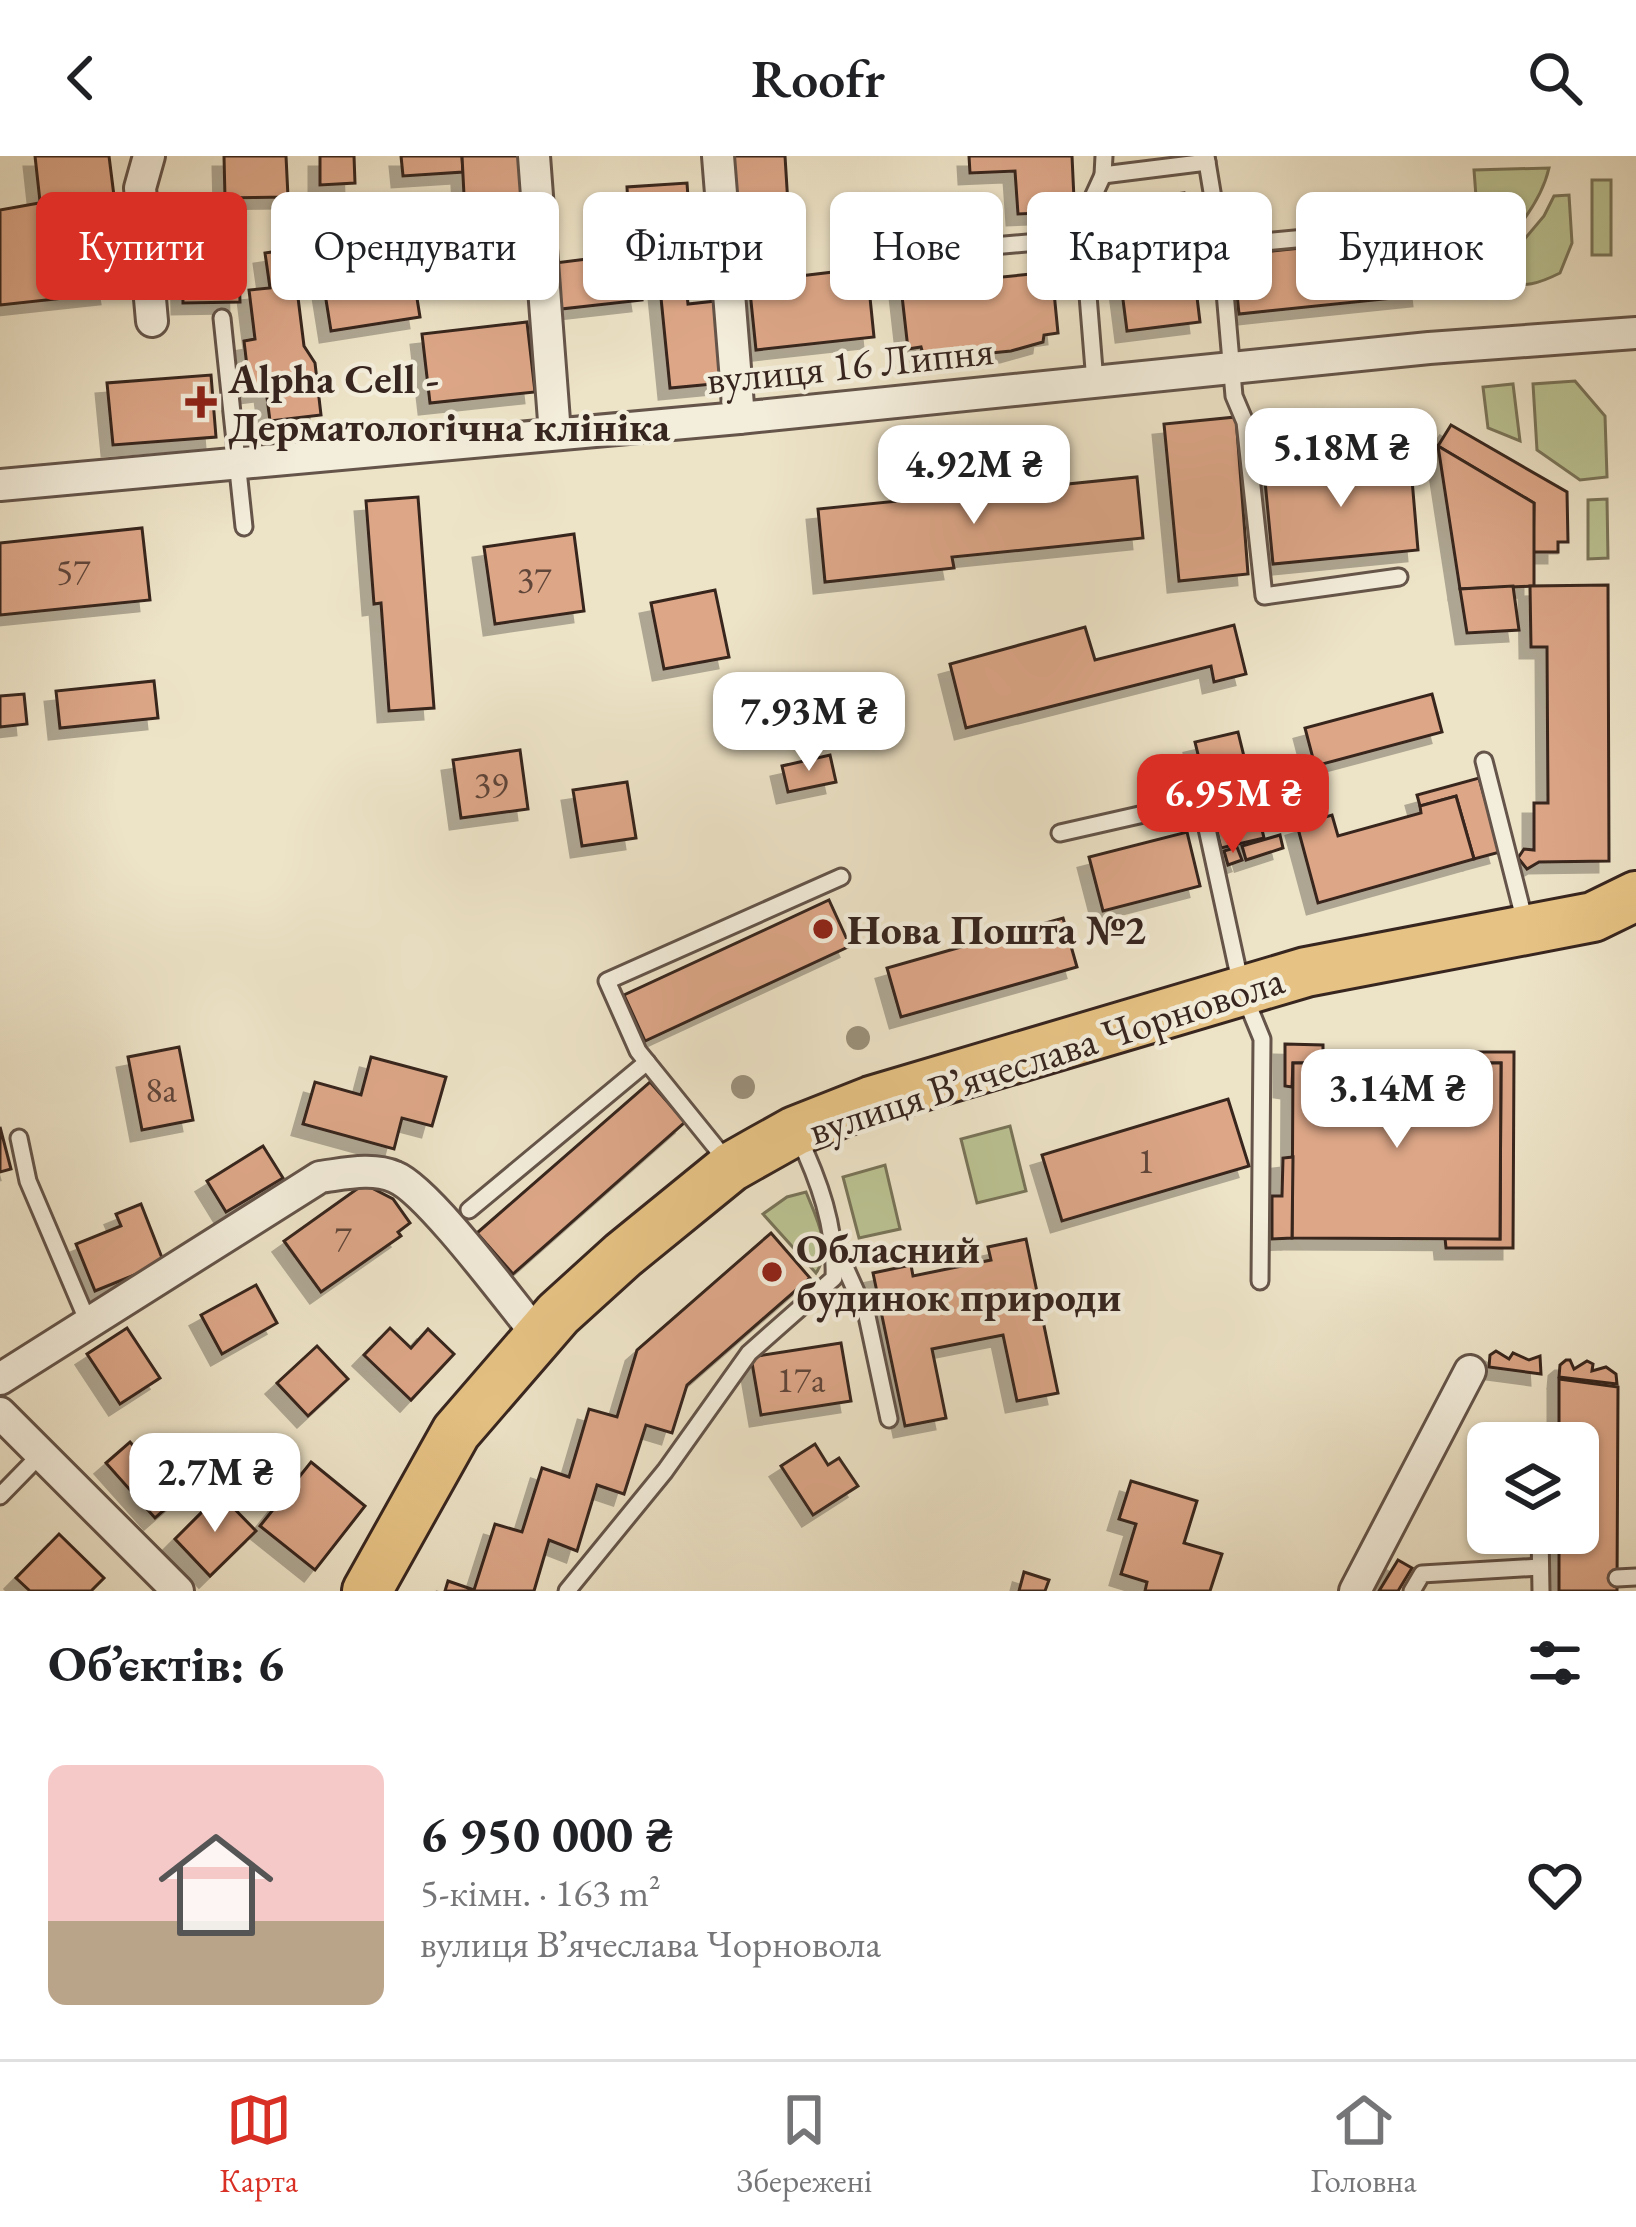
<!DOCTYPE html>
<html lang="uk">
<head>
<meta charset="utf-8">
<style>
	body { margin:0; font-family:"EB Garamond",serif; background:#f2f2f2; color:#202124; height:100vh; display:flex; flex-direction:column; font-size:45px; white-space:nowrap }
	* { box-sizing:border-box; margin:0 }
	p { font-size:39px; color:#757577 }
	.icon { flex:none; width:66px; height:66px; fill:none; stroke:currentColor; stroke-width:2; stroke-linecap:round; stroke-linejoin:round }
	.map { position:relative; height:1435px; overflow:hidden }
	.details { display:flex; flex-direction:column; background:#fff; flex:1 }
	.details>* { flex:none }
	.hud { position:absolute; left:36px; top:36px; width:1566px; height:108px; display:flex; gap:24px }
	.buttons { position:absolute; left:1467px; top:1266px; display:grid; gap:24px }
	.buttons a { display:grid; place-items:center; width:132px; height:132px; border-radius:18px; background:#fff; box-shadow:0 3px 9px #0004; font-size:60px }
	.price { position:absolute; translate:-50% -102px; padding:0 27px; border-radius:24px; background:#fff; color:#222; font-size:39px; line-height:78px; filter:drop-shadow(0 3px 6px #0008) }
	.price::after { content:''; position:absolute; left:50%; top:72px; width:36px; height:27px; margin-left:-18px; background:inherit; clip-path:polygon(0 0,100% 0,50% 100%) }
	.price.selected { background:#d93025; color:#fff }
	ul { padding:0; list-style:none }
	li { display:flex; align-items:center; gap:36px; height:300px; padding:0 48px }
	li+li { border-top:3px solid #e0e0e0 }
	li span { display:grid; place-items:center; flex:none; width:336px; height:240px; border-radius:18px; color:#555 }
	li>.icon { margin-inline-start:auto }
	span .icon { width:144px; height:144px; fill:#fffc; stroke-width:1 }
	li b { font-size:51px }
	h2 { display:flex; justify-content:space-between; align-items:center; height:144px; padding:0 48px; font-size:51px }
	.pill { padding:0 42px; border-radius:18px; background:#fff; box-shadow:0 3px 9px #0004; font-size:42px; line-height:108px }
	.pill.selected { background:#d93025; color:#fff }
	header { display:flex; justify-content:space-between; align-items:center; height:156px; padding:0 48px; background:#fff; font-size:54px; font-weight:600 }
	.dock { display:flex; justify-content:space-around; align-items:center; height:168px; border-top:3px solid #e0e0e0; background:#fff; font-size:33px; color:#757577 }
	.dock a { display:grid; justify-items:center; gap:6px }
	.dock .selected { color:#d93025 }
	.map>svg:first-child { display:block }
</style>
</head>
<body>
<header><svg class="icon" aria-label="back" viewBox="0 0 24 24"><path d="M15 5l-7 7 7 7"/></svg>Roofr<svg class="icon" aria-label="search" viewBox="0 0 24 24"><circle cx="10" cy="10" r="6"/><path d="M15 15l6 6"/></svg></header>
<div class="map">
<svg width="1636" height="1435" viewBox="0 0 1636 1435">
	<defs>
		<filter id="shadow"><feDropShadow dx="-11" dy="11" stdDeviation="0" flood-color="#0004"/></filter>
	</defs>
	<rect width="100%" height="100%" fill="#ede3c7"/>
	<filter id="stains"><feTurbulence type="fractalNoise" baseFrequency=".00167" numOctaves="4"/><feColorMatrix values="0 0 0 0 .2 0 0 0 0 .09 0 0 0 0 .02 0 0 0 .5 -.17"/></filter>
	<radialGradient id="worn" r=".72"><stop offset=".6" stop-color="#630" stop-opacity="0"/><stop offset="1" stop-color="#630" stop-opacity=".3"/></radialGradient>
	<g fill="#bbc393" stroke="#797459" stroke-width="3">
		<path d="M 1549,12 C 1541,47 1510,86 1481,107 L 1474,14 Z"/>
		<rect x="1592" y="24" width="19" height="75"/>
		<path d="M 1569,39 L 1572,87 L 1560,117 C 1542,126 1521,135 1502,122 L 1501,111 L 1544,60 L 1554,40 Z"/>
		<path d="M 1575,225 L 1605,260 L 1607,321 L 1580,324 L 1537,294 L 1533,228 Z"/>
		<path d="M 1513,228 L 1520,285 L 1488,272 L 1483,231 Z"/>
		<path d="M 1607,343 L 1608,402 L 1588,403 L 1588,344 Z"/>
		<path d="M 1010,970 L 1026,1035 L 977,1047 L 961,983 Z"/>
		<path d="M 885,1009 L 900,1073 L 859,1082 L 843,1021 Z"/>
		<path d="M 806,1036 C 816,1061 833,1092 816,1117 L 763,1058 L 787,1041 Z"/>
	</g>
	<g fill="#dca687" stroke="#37251f" stroke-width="3" filter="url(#shadow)">
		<path d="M 35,0 L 109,0 L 118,72 L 44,82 Z"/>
		<path d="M 224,0 L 286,0 L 288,41 L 225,42 Z"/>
		<path d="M 320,0 L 354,0 L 355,27 L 320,29 Z"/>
		<path d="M 401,0 L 462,0 L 463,16 L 403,20 Z"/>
		<path d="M 462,0 L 519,0 L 525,94 L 467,98 Z"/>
		<path d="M 732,0 L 785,0 L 789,65 L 736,68 Z"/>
		<path d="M 969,0 L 1072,0 L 1074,43 L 1065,56 L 1018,58 L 1015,15 L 970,17 Z"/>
		<path d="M 687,27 L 691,85 L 630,88 L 627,31 Z"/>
		<path d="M 1184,37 L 1186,53 L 1204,51 L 1208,81 L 1190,83 L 1200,166 L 1127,175 L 1117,97 L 1111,98 L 1108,70 L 1114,69 L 1111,46 Z"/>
		<path d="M 422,38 L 427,81 L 378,88 L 372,44 Z"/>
		<path d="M 237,43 L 240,146 L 183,147 L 181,44 Z"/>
		<path d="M 39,47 L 44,82 L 101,76 L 111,137 L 0,149 L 0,54 Z"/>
		<path d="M 1416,80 L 1423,139 L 1239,158 L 1233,99 Z"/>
		<path d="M 408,86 L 420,161 L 331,175 L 319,100 Z"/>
		<path d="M 292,93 L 304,190 L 315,207 L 321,259 L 270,265 L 266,234 L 250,236 L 244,185 L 255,183 L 249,134 L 270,132 L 265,97 Z"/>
		<path d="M 635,97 L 642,144 L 561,153 L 555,107 Z"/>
		<path d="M 867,112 L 874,181 L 756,194 L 749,126 Z"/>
		<path d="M 1052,116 L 1058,177 L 1044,179 L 1043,186 L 1011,195 L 961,200 L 923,198 L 921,191 L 908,193 L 901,131 Z"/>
		<path d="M 686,129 L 688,148 L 716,145 L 724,227 L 670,232 L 660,132 Z"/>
		<path d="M 527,166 L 535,236 L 430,247 L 422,178 Z"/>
		<path d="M 211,219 L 216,281 L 113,289 L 107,227 Z"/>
		<path d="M 1236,261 L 1248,418 L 1179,425 L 1164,268 Z"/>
		<path d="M 1451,269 L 1567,336 L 1568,386 L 1558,386 L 1558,396 L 1533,396 L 1534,347 L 1438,290 Z"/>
		<path d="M 1438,290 L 1534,347 L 1534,430 L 1460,433 Z"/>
		<path d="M 1410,300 L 1418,394 L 1273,408 L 1265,325 L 1271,313 Z"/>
		<path d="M 1137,321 L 1143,382 L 952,401 L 954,412 L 825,426 L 818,353 Z"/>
		<path d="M 418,341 L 434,552 L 389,555 L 381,447 L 374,448 L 366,345 Z"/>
		<path d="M 142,372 L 150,444 L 0,459 L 0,387 Z"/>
		<path d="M 574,378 L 584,455 L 495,468 L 484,391 Z"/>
		<path d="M 1608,429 L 1609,705 L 1539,706 L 1527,713 L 1518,702 L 1524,693 L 1534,694 L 1534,647 L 1548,647 L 1547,491 L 1531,491 L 1530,430 Z"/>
		<path d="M 1513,430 L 1519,474 L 1467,477 L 1460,433 Z"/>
		<path d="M 715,434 L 729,501 L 664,513 L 651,447 Z"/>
		<path d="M 1234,469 L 1246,518 L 1214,526 L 1211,510 L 966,572 L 950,508 L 1085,471 L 1095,504 Z"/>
		<path d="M 154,525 L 158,562 L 60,572 L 56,535 Z"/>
		<path d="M 24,538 L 27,568 L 0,571 L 0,540 Z"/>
		<path d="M 1432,538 L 1442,576 L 1315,610 L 1305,572 Z"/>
		<path d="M 1238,576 L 1264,682 L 1221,692 L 1195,586 Z"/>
		<path d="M 520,594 L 528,653 L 461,662 L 453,604 Z"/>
		<path d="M 830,599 L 836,626 L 788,636 L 782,610 Z"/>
		<path d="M 1479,622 L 1500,696 L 1474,703 L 1456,640 L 1420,650 L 1417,639 Z"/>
		<path d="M 627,626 L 636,682 L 582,690 L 573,634 Z"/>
		<path d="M 1456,640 L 1474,703 L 1318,747 L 1297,669 L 1332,659 L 1338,680 L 1421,657 L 1420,650 Z"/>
		<path d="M 1187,676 L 1200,730 L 1103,755 L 1089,701 Z"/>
		<path d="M 1280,679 L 1283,692 L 1246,704 L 1242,690 Z"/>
		<path d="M 1237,691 L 1242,704 L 1228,709 L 1224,695 Z"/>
		<path d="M 829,744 L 850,790 L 645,885 L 624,839 Z"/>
		<path d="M 1063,762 L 1077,811 L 901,861 L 887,812 Z"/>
		<path d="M 1285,888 L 1323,889 L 1323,896 L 1403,896 L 1403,907 L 1293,907 L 1292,931 L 1285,930 Z"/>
		<path d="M 179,891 L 193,964 L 142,974 L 128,901 Z"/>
		<path d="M 1441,896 L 1514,896 L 1513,1092 L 1446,1092 L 1445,1082 L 1500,1083 L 1501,907 L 1442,907 Z"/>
		<path d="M 371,901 L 446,921 L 432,970 L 402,962 L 394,993 L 303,968 L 315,926 L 361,939 Z"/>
		<path d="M 1293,907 L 1501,907 L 1500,1083 L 1292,1082 Z"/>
		<path d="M 650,926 L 685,966 L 513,1118 L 477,1077 Z"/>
		<path d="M 1228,943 L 1249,1010 L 1062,1065 L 1042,999 Z"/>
		<path d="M 0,971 L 11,1013 L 0,1016 Z"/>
		<path d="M 263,990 L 283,1022 L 226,1056 L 207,1025 Z"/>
		<path d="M 1293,1001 L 1292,1082 L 1272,1083 L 1272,1040 L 1282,1040 L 1283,1002 Z"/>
		<path d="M 364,1028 L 393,1043 L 410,1067 L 398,1076 L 401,1080 L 321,1136 L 284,1085 Z"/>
		<path d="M 141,1048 L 164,1107 L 95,1135 L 76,1088 L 121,1070 L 116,1058 Z"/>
		<path d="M 771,1077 L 810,1122 L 687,1229 L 672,1277 L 646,1269 L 624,1338 L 597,1329 L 577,1395 L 549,1384 L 534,1435 L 445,1435 L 448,1425 L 474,1434 L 495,1368 L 522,1376 L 542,1312 L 569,1321 L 589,1253 L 617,1261 L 637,1194 Z"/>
		<path d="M 1026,1083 L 1058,1237 L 1017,1245 L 1003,1179 L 932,1193 L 946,1262 L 905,1270 L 873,1117 L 911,1109 L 913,1120 L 991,1104 L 988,1091 Z"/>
		<path d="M 256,1129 L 277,1167 L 222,1198 L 201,1159 Z"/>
		<path d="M 127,1172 L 160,1222 L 120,1248 L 87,1198 Z"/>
		<path d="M 390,1172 L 411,1192 L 428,1173 L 454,1198 L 411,1244 L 364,1199 Z"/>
		<path d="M 841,1187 L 851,1245 L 761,1259 L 751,1201 Z"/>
		<path d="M 317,1190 L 348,1223 L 308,1260 L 277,1227 Z"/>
		<path d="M 1496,1195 L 1509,1203 L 1513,1197 L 1529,1204 L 1540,1200 L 1541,1218 L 1489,1211 L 1490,1199 Z"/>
		<path d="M 1566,1204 L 1570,1204 L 1574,1213 L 1587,1205 L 1593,1208 L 1592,1215 L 1606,1211 L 1616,1218 L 1617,1228 L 1559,1221 L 1560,1209 Z"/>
		<path d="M 1559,1223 L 1618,1231 L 1617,1435 L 1559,1435 L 1559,1377 L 1578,1377 L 1578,1287 L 1559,1287 Z"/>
		<path d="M 130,1286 L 179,1341 L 155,1362 L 106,1307 Z"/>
		<path d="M 815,1288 L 828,1309 L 839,1302 L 858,1330 L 813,1359 L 781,1310 Z"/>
		<path d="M 311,1306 L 365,1350 L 315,1414 L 260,1370 Z"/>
		<path d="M 1131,1325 L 1197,1345 L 1184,1387 L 1222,1398 L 1210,1435 L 1145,1435 L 1147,1426 L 1121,1418 L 1136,1368 L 1119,1363 Z"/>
		<path d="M 220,1338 L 256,1375 L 210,1420 L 175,1383 Z"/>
		<path d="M 59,1378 L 104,1422 L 91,1435 L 30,1435 L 16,1422 Z"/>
		<path d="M 1398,1404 L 1412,1412 L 1398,1435 L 1379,1435 Z"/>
		<path d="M 1024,1416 L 1049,1424 L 1045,1435 L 1019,1435 Z"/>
	</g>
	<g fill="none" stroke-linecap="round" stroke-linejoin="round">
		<defs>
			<g id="lane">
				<path d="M 1206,0 L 1221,90 L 1234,240 L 1245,266 L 1264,440 L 1399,421"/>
				<path d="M 1103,19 L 1207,6"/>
				<path d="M 1221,90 L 1433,70"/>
				<path d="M 914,97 L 1083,82"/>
				<path d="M 222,162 L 244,371"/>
				<path d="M 1095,226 L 1082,65 L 1103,19 L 1104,0"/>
				<path d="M 1484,605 L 1525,766"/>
				<path d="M 1060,677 L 1201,645 L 1242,834 L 1262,883 L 1260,1125"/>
				<path d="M 19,982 L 28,1025 L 88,1166"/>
				<path d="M 726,1004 L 638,895 L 607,825 L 841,721"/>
				<path d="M 469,1054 L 647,906"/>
				<path d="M 836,1091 L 867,1160 L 889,1263"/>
				<path d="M 1541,1287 L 1541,1285"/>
				<path d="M 0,1340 L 41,1298"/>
				<path d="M 1540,1377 L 1541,1435"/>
				<path d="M 1617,1422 L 1636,1421"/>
				<path d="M 567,1435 L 665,1315 L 749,1197 L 834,1122 C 836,1071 819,1024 797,978"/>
				<path d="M 1412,1435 L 1422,1418 L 1540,1411"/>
			</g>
			<g id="street">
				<path d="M 149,0 L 140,32 L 152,165"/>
				<path d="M 534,0 L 555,278"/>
				<path d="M 718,0 L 739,262"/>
				<path d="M 0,329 L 739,262 L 1429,192 L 1636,177"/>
				<path d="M 0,1223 L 320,1021 C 344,1018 372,1011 395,1021 C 428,1034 511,1147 539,1181"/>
				<path d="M 0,1257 L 178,1435"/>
				<path d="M 1355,1435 L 1470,1215"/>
			</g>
			<path id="primary" d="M 367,1435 L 456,1276 L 558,1158 L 623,1099 L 731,1011 L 761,994 L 795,975 L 871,945 L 1306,816 L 1593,761 L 1636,740"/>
		</defs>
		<use href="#lane" stroke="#645449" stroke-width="21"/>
		<use href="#street" stroke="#645449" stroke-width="36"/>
		<use href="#primary" stroke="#37251f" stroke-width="54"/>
		<use href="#lane" stroke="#f3eddb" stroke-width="15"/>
		<use href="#street" stroke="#f3eddb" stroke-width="30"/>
		<use href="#primary" stroke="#e6c284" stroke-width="48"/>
	</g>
	<g fill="#9b907b">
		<circle cx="858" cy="882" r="12"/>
		<circle cx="743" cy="931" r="12"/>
	</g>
	<g fill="#8f2418" stroke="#f3eddb" stroke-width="4.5">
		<path d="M195 228h12v12h12v12h-12v12h-12v-12h-12v-12h12z"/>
		<circle cx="823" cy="773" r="12"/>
		<circle cx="772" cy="1116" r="12"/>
	</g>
	<g text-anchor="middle" stroke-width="9" stroke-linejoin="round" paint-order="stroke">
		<g font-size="36" fill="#604539">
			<text x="73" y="428">57</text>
			<text x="534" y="436">37</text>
			<text x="491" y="641">39</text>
			<text x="161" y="946">8а</text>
			<text x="1146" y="1017">1</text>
			<text x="343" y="1095">7</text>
			<text x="801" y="1236">17а</text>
		</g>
		<g font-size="42" fill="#37251f" stroke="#f3eddb">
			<text transform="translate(850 208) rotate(-6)" y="15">вулиця 16 Липня</text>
			<text transform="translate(1046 898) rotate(-18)" y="15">вулиця Вʼячеслава Чорновола</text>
		</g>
		<g font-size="42" font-weight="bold" fill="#37251f" stroke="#f3eddb" text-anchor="start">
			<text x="228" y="237">Alpha Cell -<tspan x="228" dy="48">Дерматологічна клініка</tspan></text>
			<text x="847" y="788">Нова Пошта №2</text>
			<text x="796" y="1107">Обласний<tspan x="796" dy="48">будинок природи</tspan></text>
		</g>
	</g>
	<rect width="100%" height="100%" filter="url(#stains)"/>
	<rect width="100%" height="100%" fill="url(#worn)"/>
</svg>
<div class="buttons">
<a><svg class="icon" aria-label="layers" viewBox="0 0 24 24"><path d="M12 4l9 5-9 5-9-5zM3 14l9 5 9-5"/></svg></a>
</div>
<b class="price" style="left:1341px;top:354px">5.18M ₴</b>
<b class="price" style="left:974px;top:371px">4.92M ₴</b>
<b class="price" style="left:809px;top:618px">7.93M ₴</b>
<b class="price selected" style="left:1233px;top:700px">6.95M ₴</b>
<b class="price" style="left:1397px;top:995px">3.14M ₴</b>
<b class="price" style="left:215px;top:1379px">2.7M ₴</b>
<div class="hud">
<a class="pill selected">Купити</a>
<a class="pill">Орендувати</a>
<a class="pill">Фільтри</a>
<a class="pill">Нове</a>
<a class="pill">Квартира</a>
<a class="pill">Будинок</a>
</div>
</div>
<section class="details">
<h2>Об’єктів: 6<svg class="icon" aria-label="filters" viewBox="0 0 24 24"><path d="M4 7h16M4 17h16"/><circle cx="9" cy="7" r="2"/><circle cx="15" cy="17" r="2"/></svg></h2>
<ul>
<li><span style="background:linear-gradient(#f6c9c9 65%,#b9a48a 0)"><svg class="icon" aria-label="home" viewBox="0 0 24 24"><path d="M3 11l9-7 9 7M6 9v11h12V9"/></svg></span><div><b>6 950 000 ₴</b><p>5-кімн. · 163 m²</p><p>вулиця Вʼячеслава Чорновола</p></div><svg class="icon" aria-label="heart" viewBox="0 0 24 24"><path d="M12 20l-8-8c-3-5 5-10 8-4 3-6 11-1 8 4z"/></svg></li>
</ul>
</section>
<nav class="dock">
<a class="selected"><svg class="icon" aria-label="map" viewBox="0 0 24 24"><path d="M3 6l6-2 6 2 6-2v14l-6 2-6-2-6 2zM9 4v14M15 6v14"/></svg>Карта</a>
<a><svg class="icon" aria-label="saved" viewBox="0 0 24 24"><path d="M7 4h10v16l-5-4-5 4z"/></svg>Збережені</a>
<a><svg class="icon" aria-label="home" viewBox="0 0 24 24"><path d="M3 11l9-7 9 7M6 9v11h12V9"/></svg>Головна</a>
</nav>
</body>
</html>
